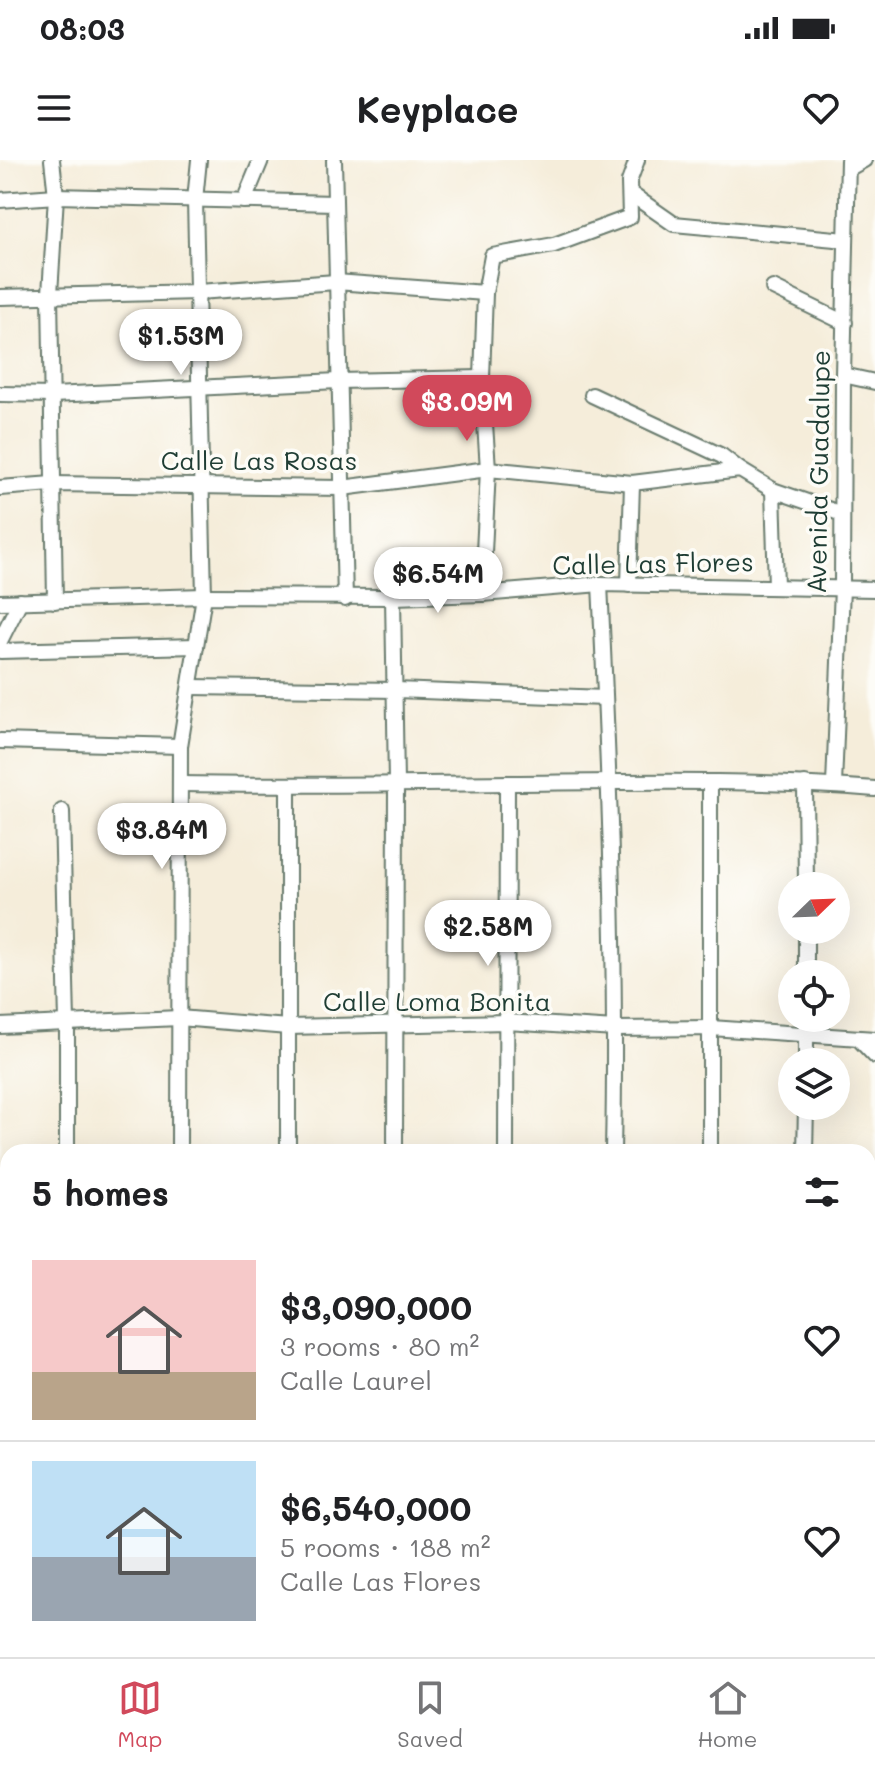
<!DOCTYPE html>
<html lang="en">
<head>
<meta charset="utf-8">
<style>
	body { margin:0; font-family:Mali,sans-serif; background:#f6f6f6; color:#202124; height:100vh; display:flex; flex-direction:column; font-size:30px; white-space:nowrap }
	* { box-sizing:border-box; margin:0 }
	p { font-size:26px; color:#757577 }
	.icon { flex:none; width:44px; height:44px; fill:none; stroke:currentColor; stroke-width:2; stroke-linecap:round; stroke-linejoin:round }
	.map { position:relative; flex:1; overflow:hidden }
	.details { position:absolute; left:0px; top:984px; width:876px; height:514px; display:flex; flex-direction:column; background:#fff; border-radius:24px 24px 0 0; box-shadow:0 8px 32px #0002 }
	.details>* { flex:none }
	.needle { width:52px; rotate:67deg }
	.controls { position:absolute; left:778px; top:712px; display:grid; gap:16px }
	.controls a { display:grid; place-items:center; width:72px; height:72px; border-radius:50%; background:#fff; box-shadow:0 8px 32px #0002; font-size:40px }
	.price { position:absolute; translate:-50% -68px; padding:0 18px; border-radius:28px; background:#fff; color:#222; font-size:26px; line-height:52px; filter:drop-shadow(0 2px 4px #0008) }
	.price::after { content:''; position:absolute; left:50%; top:48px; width:24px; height:18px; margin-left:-12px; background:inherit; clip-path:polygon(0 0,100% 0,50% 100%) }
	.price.selected { background:#d1495b; color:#fff }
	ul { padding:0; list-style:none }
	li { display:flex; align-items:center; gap:24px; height:200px; padding:0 32px }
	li+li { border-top:2px solid #e0e0e0 }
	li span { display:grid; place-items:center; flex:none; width:224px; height:160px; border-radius:0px; color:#555 }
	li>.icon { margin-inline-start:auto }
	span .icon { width:96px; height:96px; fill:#fffc; stroke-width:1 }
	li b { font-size:34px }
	h2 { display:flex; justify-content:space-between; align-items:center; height:96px; padding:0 32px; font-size:34px }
	.status { display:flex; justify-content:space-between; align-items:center; height:56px; padding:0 40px; background:#fff; direction:ltr }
	.status svg { height:22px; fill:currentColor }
	header { display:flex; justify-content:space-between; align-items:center; height:104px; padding:0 32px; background:#fff; font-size:36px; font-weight:800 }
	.menu { display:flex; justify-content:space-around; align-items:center; height:112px; border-top:2px solid #e0e0e0; background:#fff; font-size:22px; color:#757577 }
	.menu a { display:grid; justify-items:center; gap:4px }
	.menu .selected { color:#d1495b }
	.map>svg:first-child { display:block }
</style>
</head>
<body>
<div class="status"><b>08:03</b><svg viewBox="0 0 49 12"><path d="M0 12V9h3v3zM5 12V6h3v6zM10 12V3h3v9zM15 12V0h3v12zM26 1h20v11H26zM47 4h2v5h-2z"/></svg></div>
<header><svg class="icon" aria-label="menu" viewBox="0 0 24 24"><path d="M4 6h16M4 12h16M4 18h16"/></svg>Keyplace<svg class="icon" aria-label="heart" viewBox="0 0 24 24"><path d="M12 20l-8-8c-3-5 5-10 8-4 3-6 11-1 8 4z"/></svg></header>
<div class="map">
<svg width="875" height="1497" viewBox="0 0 875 1497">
	<rect width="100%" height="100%" fill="#fdfcf7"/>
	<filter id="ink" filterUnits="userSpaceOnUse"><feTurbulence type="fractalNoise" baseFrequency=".0125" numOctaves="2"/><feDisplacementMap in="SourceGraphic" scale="16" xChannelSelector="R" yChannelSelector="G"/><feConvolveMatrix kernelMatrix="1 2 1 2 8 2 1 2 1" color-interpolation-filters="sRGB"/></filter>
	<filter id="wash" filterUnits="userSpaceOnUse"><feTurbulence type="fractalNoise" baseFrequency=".006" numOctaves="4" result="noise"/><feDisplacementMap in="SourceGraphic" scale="32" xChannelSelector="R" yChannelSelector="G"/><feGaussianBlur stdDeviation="1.8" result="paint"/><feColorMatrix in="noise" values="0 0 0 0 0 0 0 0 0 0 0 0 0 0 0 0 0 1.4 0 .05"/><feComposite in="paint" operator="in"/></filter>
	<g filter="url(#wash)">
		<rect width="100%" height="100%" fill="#f5edda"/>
	</g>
	<g filter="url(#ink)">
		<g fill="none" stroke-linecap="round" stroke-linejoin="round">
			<defs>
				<g id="lane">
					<path d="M 868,1406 L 875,1403"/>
					<path d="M 810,1497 L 813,1490"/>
				</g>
				<g id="street">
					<path d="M 52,0 L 56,36 L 50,134 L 55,441"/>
					<path d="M 334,0 L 345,439"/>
					<path d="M 848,9 L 864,0"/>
					<path d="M 631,34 L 674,64 L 846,80"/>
					<path d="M 0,40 L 56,36 L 335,43"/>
					<path d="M 244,41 L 261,0"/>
					<path d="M 773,128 L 845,163"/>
					<path d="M 0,137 L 198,132 L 336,122 L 485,133"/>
					<path d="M 843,215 L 875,222"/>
					<path d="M 0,234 L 53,235 L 338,221 L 482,218"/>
					<path d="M 592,235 L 722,296 L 740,310"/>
					<path d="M 0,328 L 52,324 L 342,328 L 488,309 L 632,323 L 740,310 L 773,330 L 842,354"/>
					<path d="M 773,330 L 776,426"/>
					<path d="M 600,424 C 609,613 617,802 613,992"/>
					<path d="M 629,425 L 632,323"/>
					<path d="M 482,434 L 488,309 L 482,218 L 485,133 L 492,96 L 554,85 L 630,57 L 629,22 L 637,0"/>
					<path d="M 393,437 L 396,623 L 395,992"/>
					<path d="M 0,442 L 204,436 L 393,437 L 482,434 L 600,424 L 875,429"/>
					<path d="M 0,481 L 20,441"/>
					<path d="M 0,491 L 196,486"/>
					<path d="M 190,527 L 396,530 L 605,538"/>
					<path d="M 0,581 L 180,586"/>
					<path d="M 181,624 C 291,626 401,624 510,623 C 632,622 754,619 875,629"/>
					<path d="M 805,624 L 806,726"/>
					<path d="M 834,625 L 842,428 L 843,215 L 848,0"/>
					<path d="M 62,651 L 67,863 L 67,992"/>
					<path d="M 806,770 L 806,814"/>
					<path d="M 0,866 L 179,858 L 288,867 L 507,862 L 615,869 L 711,868 L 875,879"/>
					<path d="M 858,878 L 875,896"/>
					<path d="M 806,902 L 806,858"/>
					<path d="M 179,992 L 180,586 L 204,436 L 195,40 L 199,0"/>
					<path d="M 288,992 L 288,626"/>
					<path d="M 506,992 L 507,623"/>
					<path d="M 710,992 L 710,622"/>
					<path d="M 805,992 L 806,946"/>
					<path d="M 0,1144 L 8,1144"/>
					<path d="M 868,1155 L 875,1155"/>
					<path d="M 868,1251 L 875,1251"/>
					<path d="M 0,1256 L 8,1256"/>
					<path d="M 868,1343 L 875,1343"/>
					<path d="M 96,1490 L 99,1497"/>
				</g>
				<g id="primary">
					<path d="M 0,1278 L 8,1286"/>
					<path d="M 0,1364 L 8,1367"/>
					<path d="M 209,1490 L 216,1497"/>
				</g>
			</defs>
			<use href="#lane" stroke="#6a7b6e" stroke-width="11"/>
			<use href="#street" stroke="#6a7b6e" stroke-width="18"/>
			<use href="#primary" stroke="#6a7b6e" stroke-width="24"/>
			<use href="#lane" stroke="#fff" stroke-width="7"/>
			<use href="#street" stroke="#fff" stroke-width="14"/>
			<use href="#primary" stroke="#fff" stroke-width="20"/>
		</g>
	</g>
	<g text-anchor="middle" stroke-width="7" stroke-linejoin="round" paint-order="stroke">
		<g font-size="26" fill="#1f3d34" stroke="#fdfcf7">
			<text x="259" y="310">Calle Las Rosas</text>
			<text transform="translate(819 312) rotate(-89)" y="9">Avenida Guadalupe</text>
			<text transform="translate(653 404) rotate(-1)" y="9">Calle Las Flores</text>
			<text x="437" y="851">Calle Loma Bonita</text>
		</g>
	</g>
</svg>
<div class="controls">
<a><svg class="needle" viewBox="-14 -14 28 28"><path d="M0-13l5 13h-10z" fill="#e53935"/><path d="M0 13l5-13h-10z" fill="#757577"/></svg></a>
<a><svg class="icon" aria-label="locate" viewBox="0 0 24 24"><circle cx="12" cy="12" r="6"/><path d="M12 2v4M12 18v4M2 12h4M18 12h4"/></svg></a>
<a><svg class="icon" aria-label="layers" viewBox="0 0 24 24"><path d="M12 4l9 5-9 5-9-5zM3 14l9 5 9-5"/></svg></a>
</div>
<b class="price" style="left:181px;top:217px">$1.53M</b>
<b class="price selected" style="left:467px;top:283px">$3.09M</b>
<b class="price" style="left:438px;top:455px">$6.54M</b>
<b class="price" style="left:162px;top:711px">$3.84M</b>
<b class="price" style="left:488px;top:808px">$2.58M</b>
<section class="details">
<h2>5 homes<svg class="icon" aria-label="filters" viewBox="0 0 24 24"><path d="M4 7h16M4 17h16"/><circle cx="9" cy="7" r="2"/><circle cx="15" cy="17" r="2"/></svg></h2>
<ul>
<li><span style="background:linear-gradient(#f6c9c9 70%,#b9a48a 0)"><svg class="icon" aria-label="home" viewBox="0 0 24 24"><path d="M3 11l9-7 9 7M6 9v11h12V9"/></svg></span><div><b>$3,090,000</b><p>3 rooms · 80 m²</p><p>Calle Laurel</p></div><svg class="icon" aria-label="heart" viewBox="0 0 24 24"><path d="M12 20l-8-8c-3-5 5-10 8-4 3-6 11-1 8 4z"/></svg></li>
<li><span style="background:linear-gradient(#bfe0f5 60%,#9aa5b1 0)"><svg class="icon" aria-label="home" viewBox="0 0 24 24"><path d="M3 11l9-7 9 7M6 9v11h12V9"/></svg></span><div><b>$6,540,000</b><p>5 rooms · 188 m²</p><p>Calle Las Flores</p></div><svg class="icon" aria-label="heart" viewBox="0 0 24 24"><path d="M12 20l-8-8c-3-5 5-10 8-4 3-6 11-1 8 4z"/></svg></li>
</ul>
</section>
</div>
<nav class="menu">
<a class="selected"><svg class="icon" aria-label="map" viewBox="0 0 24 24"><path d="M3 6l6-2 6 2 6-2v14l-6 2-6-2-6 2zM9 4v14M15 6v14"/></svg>Map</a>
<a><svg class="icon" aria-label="saved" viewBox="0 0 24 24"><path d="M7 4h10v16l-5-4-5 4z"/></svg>Saved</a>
<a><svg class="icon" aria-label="home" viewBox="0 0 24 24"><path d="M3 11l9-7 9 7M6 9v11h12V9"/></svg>Home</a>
</nav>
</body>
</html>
